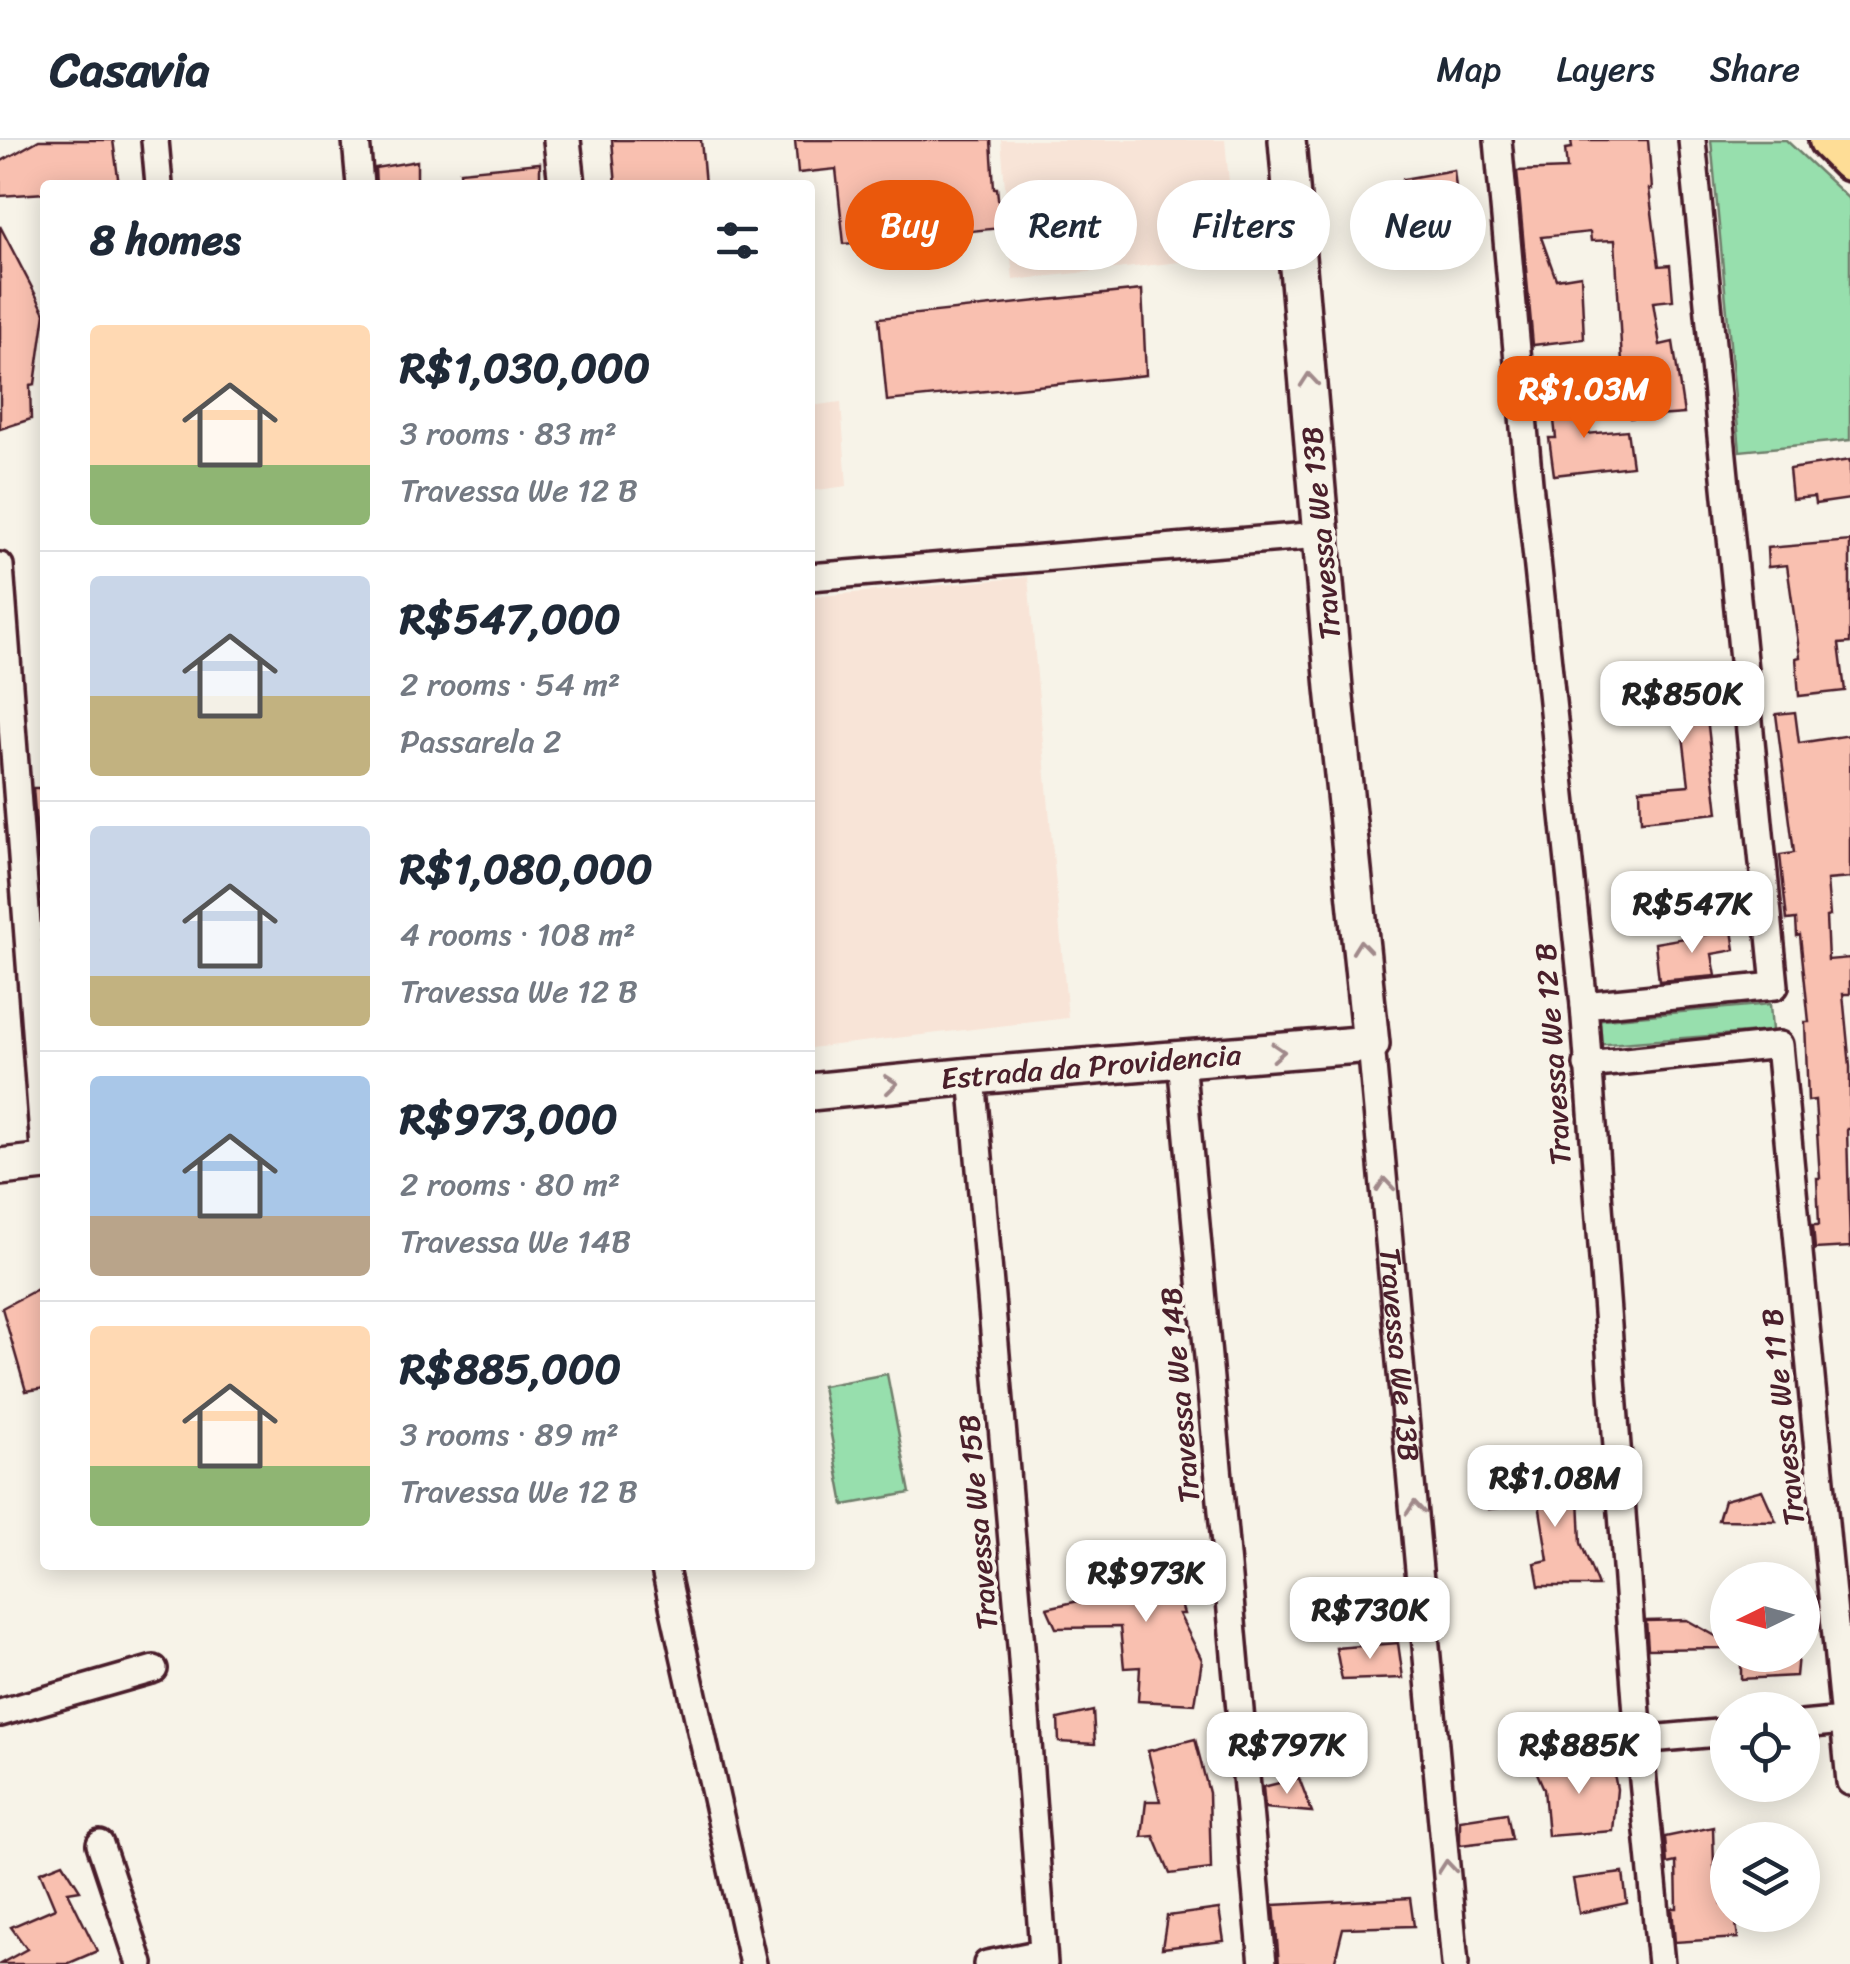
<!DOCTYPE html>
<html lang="en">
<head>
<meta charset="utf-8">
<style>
	body { margin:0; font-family:Sriracha,sans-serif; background:#f2f2f3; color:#1f2937; height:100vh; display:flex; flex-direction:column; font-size:38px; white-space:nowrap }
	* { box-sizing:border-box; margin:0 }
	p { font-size:32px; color:#747a83 }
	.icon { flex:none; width:55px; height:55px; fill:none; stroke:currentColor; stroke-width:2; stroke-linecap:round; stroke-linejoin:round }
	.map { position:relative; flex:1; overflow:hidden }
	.panel { position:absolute; left:40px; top:40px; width:775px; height:1390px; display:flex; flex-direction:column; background:#fff; border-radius:10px; box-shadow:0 5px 25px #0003 }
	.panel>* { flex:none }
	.hud { position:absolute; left:845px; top:40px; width:855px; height:90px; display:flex; gap:20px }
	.needle { width:65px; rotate:265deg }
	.tools { position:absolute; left:1710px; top:1422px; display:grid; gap:20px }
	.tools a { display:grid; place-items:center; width:110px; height:110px; border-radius:50%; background:#fff; box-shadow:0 5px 25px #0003; font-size:50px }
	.price { position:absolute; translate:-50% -85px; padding:0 22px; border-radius:20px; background:#fff; color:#222; font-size:32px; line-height:65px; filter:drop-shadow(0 2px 5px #0008) }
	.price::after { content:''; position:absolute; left:50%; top:60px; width:30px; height:22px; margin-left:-15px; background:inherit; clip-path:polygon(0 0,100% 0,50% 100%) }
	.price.on { background:#ea580c; color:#fff }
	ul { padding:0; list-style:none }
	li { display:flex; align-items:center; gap:30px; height:250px; padding:0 50px }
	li+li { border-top:2px solid #e0e1e3 }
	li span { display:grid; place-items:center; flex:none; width:280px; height:200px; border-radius:10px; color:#555 }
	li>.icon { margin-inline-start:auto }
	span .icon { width:120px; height:120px; fill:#fffc; stroke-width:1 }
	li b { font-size:42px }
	h2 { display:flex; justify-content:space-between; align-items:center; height:120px; padding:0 50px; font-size:42px }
	.chip { padding:0 35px; border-radius:45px; background:#fff; box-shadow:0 5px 25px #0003; font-size:35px; line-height:90px }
	.chip.on { background:#ea580c; color:#fff }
	header { display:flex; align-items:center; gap:60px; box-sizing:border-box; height:140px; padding:0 50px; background:#fff; border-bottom:2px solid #e0e1e3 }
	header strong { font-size:48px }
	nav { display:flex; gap:55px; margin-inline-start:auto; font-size:35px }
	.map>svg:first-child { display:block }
</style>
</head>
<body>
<header>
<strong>Casavia</strong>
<nav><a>Map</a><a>Layers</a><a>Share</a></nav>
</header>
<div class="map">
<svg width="1850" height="1824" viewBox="0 0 1850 1824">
	<rect width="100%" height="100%" fill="#f7f3e8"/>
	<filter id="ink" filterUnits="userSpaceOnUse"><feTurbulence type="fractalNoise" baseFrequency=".01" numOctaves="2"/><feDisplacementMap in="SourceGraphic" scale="20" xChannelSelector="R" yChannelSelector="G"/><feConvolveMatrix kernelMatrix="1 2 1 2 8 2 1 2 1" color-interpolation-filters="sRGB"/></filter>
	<g filter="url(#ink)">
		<g fill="#f8e4d7">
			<path d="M 1001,0 L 1225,0 L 1236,116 L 1013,140 Z"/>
			<path d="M 841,262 L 847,346 L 810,351 L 810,266 Z"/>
			<path d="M 1028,437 L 1068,878 L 810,908 L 810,457 Z"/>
		</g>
		<g fill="#97dfad" stroke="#707f6c" stroke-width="2.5">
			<path d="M 1711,0 L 1786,0 L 1850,60 L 1850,300 L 1740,311 Z"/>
			<path d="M 1770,864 L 1772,891 L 1595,905 L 1593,880 Z"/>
			<path d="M 887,1234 L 910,1353 L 844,1365 L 822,1246 Z"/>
		</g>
		<g fill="#f9c0b0" stroke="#4a1f2b" stroke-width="2.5">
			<path d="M 39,0 L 113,0 L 119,45 L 45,45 L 45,53 L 0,56 L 0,22 Z"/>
			<path d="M 612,0 L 701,0 L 705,45 L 616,45 Z"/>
			<path d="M 795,0 L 991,0 L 994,48 L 997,48 L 1001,88 L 844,104 L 836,29 L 798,33 Z"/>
			<path d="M 1571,0 L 1648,0 L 1652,49 L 1649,49 L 1659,126 L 1670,125 L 1673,160 L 1653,162 L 1660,205 L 1673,202 L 1684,274 L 1630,278 L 1623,240 L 1615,100 L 1591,101 L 1590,92 L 1541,97 L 1556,139 L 1581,135 L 1584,199 L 1533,205 L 1517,31 L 1567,29 L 1565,9 L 1572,8 Z"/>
			<path d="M 417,21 L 417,45 L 376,45 L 375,28 Z"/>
			<path d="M 540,23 L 540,45 L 461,45 L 460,31 Z"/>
			<path d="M 1454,30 L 1457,56 L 1405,64 L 1403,39 Z"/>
			<path d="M 0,86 L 45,173 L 35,244 L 30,245 L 31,279 L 0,289 Z"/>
			<path d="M 1142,150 L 1146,235 L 887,261 L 879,178 Z"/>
			<path d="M 1585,252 L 1587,294 L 1627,290 L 1632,326 L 1554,335 L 1549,298 L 1556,298 L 1552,263 Z"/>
			<path d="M 1850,320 L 1850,359 L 1815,364 L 1814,357 L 1792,359 L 1789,329 Z"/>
			<path d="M 1850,401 L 1850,503 L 1839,504 L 1845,551 L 1799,556 L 1796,518 L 1800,517 L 1787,425 L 1768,427 L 1767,408 Z"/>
			<path d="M 1706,531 L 1708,560 L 1705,560 L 1718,673 L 1641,681 L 1640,649 L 1689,645 L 1679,562 L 1636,565 L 1633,536 Z"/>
			<path d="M 1795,572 L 1799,603 L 1850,595 L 1850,738 L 1827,740 L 1830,776 L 1826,777 L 1828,820 L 1850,818 L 1850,854 L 1843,854 L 1850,927 L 1850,989 L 1847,989 L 1850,1107 L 1815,1109 L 1813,1085 L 1819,1085 L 1817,1038 L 1820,1038 L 1815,960 L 1808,961 L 1805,882 L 1809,882 L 1800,795 L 1797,796 L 1796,779 L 1787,780 L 1780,715 L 1794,713 L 1776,574 Z"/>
			<path d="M 33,648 L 45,648 L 45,719 L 39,720 Z"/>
			<path d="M 1732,790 L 1735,810 L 1712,814 L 1716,836 L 1659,841 L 1655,803 Z"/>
			<path d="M 45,1145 L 45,1248 L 26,1251 L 2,1168 Z"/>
			<path d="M 1578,1334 L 1581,1403 L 1598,1446 L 1539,1446 L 1535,1423 L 1548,1420 L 1539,1363 L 1489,1369 L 1487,1355 Z"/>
			<path d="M 1762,1350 L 1776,1381 L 1718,1380 L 1724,1360 Z"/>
			<path d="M 1189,1409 L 1185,1434 L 1191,1446 L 1176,1448 L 1184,1474 L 1179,1474 L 1202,1520 L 1195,1564 L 1138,1561 L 1140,1527 L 1124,1528 L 1120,1487 L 1056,1488 L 1047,1468 L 1115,1453 L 1116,1420 Z"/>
			<path d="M 1687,1480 L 1728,1503 L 1728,1508 L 1648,1509 L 1646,1481 Z"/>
			<path d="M 1398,1503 L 1403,1538 L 1342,1540 L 1336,1508 Z"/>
			<path d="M 1741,1515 L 1798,1515 L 1796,1536 L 1741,1539 Z"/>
			<path d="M 1093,1571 L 1095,1604 L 1059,1602 L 1058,1579 Z"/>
			<path d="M 1195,1599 L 1209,1653 L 1211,1729 L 1170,1734 L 1154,1696 L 1142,1697 L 1146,1661 L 1160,1661 L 1148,1611 Z"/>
			<path d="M 1611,1618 L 1617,1649 L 1613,1691 L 1548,1696 L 1544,1649 L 1534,1626 Z"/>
			<path d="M 1299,1638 L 1312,1672 L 1265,1668 L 1263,1647 Z"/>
			<path d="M 1507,1673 L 1512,1699 L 1460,1705 L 1460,1680 Z"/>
			<path d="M 1713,1687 L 1714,1726 L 1722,1765 L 1728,1764 L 1728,1775 L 1735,1775 L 1738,1798 L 1675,1802 L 1672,1768 L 1677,1768 L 1676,1722 L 1667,1724 L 1665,1697 Z"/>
			<path d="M 63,1723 L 80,1750 L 68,1752 L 97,1811 L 67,1824 L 0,1824 L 27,1809 L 11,1787 L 55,1768 L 40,1732 Z"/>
			<path d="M 1623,1733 L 1627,1763 L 1579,1773 L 1573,1739 Z"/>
			<path d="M 1410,1758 L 1414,1786 L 1343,1788 L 1334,1824 L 1279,1824 L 1274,1765 Z"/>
			<path d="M 1219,1769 L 1224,1801 L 1162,1808 L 1167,1776 Z"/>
		</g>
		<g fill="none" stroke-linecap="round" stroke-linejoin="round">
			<defs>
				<g id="street">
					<path d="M 155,0 L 159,45"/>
					<path d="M 356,0 L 360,45"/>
					<path d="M 1498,0 L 1529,343 L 1584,865 L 1639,1600 L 1661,1824"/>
					<path d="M 0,426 L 45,1022"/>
					<path d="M 810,437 L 1320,395"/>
					<path d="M 1584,865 L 1775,846 L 1692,0"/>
					<path id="s1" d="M 1371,904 L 1455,1824"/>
					<path d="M 1181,919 L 1263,1824"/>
					<path d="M 1587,925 L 1779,905 L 1850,1642"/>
					<path d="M 972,936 L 1021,1506 L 1044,1824"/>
					<path d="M 664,1425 L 753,1824"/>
					<path d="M 0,1573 L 154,1529"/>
					<path d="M 1802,1585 L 1843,1581"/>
					<path d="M 1639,1600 L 1728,1592"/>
					<path d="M 100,1704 L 140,1824"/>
					<path d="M 987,1824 L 1042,1813"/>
				</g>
				<g id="secondary">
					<path d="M 562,0 L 567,45"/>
					<path id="s2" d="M 810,952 L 972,936 L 1371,904 L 1334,548 L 1287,0"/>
					<path d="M 0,1027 L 45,1022"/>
				</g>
				<path id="primary" d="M 1830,0 L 1850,20"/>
			</defs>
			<use href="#street" stroke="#4a1f2b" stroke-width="32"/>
			<use href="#secondary" stroke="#4a1f2b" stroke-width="42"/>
			<use href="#primary" stroke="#4a1f2b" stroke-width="48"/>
			<use href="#street" stroke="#f7f3e8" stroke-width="25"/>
			<use href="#secondary" stroke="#f7f3e8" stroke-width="35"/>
			<use href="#primary" stroke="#fedd96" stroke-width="40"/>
		</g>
		<defs><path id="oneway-chevron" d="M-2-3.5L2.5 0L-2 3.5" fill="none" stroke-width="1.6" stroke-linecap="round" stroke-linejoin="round" transform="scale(2.5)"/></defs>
		<g stroke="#a0898a">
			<use href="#oneway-chevron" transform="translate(1309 240) rotate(-95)"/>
			<use href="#oneway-chevron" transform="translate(1361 807) rotate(-96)"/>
			<use href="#oneway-chevron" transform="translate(1278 912) rotate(-4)"/>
			<use href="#oneway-chevron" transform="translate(891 944) rotate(-6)"/>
			<use href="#oneway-chevron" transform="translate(1385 1045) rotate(-95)"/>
			<use href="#oneway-chevron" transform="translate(1415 1368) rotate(-95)"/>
			<use href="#oneway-chevron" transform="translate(1447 1727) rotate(-95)"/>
		</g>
	</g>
	<g text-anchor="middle" stroke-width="8" stroke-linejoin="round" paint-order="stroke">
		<g font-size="30" fill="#4a1f2b" stroke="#f7f3e8">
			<text transform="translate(1321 393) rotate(-95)" y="10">Travessa We 13B</text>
			<text transform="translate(1553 914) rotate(-94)" y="10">Travessa We 12 B</text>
			<text dy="10" stroke="none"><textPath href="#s2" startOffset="282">Estrada da Providencia</textPath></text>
			<text dy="10" stroke="none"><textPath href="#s1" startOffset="312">Travessa We 13B</textPath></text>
			<text transform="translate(1180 1255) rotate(-95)" y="10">Travessa We 14B</text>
			<text transform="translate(1783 1277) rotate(-96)" y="10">Travessa We 11 B</text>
			<text transform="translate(978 1382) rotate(-95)" y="10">Travessa We 15B</text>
		</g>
	</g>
</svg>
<div class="tools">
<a><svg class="needle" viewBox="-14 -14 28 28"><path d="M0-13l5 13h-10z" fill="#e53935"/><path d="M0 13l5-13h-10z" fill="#747a83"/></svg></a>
<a><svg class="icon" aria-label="locate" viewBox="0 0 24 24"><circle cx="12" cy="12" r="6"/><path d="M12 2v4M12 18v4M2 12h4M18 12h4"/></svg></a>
<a><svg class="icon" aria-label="layers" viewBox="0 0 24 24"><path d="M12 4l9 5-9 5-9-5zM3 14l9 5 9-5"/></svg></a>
</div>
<b class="price on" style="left:1584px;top:301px">R$1.03M</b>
<b class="price" style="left:1682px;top:606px">R$850K</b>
<b class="price" style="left:1692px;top:816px">R$547K</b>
<b class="price" style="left:1555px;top:1390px">R$1.08M</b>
<b class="price" style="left:1146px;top:1485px">R$973K</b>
<b class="price" style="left:1370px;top:1522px">R$730K</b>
<b class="price" style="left:1287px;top:1657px">R$797K</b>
<b class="price" style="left:1579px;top:1657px">R$885K</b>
<div class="hud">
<a class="chip on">Buy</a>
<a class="chip">Rent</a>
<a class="chip">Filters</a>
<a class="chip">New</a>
</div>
<section class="panel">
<h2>8 homes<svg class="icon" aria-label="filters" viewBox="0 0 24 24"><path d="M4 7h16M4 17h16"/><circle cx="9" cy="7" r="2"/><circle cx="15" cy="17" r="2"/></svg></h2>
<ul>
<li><span style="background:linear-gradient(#ffd9b3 70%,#8fb573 0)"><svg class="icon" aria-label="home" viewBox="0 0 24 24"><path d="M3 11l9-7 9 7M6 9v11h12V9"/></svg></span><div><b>R$1,030,000</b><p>3 rooms · 83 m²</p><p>Travessa We 12 B</p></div></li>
<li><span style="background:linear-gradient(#c9d6e8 60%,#c2b280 0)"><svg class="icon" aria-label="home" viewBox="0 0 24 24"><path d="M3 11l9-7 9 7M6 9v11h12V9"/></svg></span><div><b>R$547,000</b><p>2 rooms · 54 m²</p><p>Passarela 2</p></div></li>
<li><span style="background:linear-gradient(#c9d6e8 75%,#c2b280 0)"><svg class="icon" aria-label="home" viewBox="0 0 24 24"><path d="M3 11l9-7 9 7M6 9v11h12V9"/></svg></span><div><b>R$1,080,000</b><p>4 rooms · 108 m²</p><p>Travessa We 12 B</p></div></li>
<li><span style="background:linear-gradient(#a9c7e8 70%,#b9a48a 0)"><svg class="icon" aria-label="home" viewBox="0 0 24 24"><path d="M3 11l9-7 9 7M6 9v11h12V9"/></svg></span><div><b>R$973,000</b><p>2 rooms · 80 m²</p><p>Travessa We 14B</p></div></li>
<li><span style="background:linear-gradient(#ffd9b3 70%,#8fb573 0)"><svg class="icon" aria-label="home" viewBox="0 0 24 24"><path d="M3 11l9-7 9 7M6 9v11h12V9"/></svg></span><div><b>R$885,000</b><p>3 rooms · 89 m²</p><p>Travessa We 12 B</p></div></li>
</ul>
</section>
</div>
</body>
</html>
